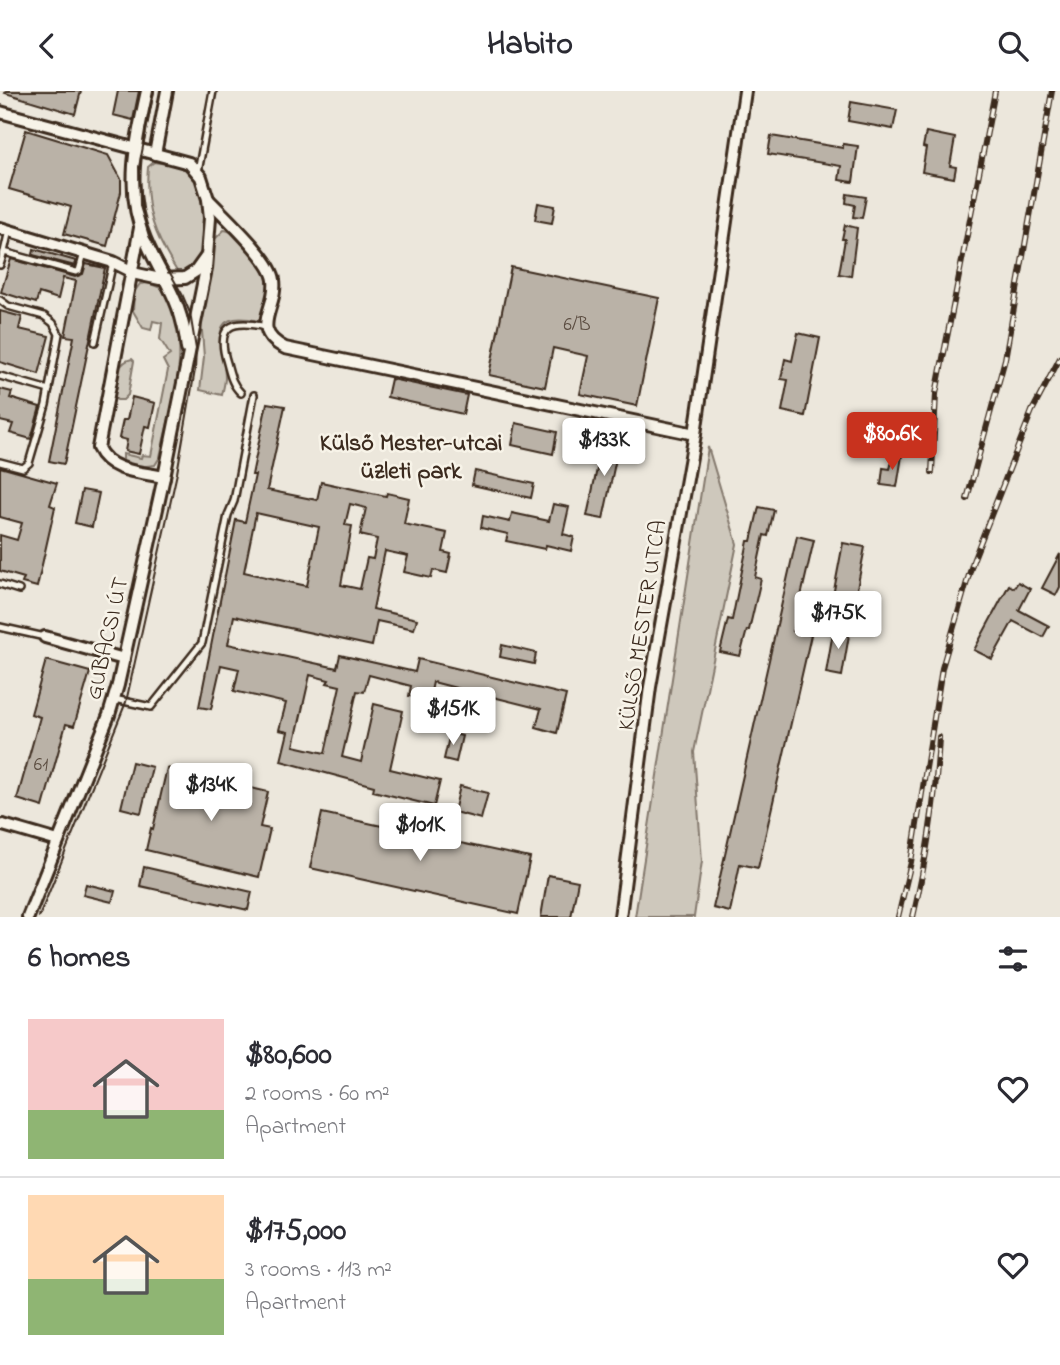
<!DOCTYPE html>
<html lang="en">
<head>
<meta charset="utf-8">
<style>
	body { margin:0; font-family:"Indie Flower",sans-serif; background:#f7f7f7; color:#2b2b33; height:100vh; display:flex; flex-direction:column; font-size:26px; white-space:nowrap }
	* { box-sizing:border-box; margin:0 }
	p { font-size:23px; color:#7c7c81 }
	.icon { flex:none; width:38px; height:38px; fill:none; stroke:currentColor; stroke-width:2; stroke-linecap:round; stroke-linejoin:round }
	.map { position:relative; height:826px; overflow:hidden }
	.drawer { display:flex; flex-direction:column; background:#fff; flex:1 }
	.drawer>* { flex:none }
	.price { position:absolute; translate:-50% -60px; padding:0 16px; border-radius:7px; background:#fff; color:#222; font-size:23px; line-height:46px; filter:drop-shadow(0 2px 4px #0008) }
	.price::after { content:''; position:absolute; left:50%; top:42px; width:21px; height:16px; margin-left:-10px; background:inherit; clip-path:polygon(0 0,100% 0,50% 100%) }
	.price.active { background:#c8321e; color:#fff }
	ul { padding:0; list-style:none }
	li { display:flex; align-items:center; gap:21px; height:175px; padding:0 28px }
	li+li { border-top:2px solid #e1e1e2 }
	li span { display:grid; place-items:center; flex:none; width:196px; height:140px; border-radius:0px; color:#555 }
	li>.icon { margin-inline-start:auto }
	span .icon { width:84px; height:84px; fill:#fffc; stroke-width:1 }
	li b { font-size:30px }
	h2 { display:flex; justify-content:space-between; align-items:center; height:84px; padding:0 28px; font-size:30px }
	header { display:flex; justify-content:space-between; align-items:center; height:91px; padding:0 28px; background:#fff; font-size:32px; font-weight:800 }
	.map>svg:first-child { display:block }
</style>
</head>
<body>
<header><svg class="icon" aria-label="back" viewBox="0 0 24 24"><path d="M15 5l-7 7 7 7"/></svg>Habito<svg class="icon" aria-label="search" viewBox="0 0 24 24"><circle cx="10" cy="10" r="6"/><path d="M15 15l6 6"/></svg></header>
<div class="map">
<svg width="1060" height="826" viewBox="0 0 1060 826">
	<rect width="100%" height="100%" fill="#ece7dc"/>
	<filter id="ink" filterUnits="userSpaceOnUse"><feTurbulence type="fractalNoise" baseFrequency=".0143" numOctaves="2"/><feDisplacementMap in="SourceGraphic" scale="14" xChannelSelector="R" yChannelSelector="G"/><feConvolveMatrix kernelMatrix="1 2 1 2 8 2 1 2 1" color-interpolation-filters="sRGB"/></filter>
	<g filter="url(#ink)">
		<g fill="#cec8bc" stroke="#84796d" stroke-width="2">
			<path d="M 154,71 C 165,73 182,74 190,82 C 207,98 207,146 199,166 C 197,173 191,177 185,182 L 178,182 C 155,145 144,120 148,76 Z"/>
			<path d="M 224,139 C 239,140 267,178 268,193 C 269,205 262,219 259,230 C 202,217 225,257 225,287 C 225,292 223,299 222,304 L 200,299 L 204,266 L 201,227 L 213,150 Z"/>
			<path d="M 148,192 L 166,199 C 193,260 173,304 160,366 L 155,374 L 138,376 L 123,372 L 123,363 L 141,367 L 142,364 L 151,365 L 168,279 L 163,269 L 170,264 L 160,248 L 162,232 L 153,230 L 151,239 L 143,237 L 133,220 L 134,201 L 140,193 Z"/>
			<path d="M 132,268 L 134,270 L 128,304 L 123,309 L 117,309 L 114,306 C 116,291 115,271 132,268 Z"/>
			<path d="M 708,356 L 737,453 L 694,661 L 702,770 L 694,826 L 635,826 Z"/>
		</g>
		<g fill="#bab2a7" stroke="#3b2a1e" stroke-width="2" fill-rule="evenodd">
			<path d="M 6,0 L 81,0 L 75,23 L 5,2 Z"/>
			<path d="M 118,0 L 139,0 L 133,29 L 113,24 Z"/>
			<path d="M 851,11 L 897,19 L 893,38 L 848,30 Z"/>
			<path d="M 26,39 L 108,64 L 121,88 L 121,101 L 107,155 L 64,143 L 71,116 L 9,98 Z"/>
			<path d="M 926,41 L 955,47 L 950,75 L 956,76 L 954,87 L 922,81 L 926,57 L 923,56 Z"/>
			<path d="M 771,45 L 843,57 L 843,53 L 858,55 L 853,91 L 839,89 L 841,75 L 768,63 Z"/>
			<path d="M 847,103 L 866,106 L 862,127 L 853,126 L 855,114 L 846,112 Z"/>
			<path d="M 538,112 L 555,115 L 552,132 L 535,129 Z"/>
			<path d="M 845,134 L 857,137 L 851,185 L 839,183 L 845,148 L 842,148 Z"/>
			<path d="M 34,158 L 76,170 L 75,175 L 33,164 Z"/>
			<path d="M 11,168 L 75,186 L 83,183 L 86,173 L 105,177 L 64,373 L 49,370 L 74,246 L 65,245 L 76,190 L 63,187 L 58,208 L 39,202 L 36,212 L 1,201 Z"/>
			<path d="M 511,176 L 659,207 L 637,315 L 580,303 L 588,265 L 553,257 L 545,296 L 489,284 Z"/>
			<path d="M 0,220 L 22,226 L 19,238 L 49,245 L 39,283 L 0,271 Z"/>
			<path d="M 798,242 L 820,247 L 805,325 L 782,320 L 788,289 L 781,288 L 785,268 L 792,270 Z"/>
			<path d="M 391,288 L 467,304 L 463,323 L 387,306 Z"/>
			<path d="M 0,298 L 12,301 L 10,307 L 40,316 L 31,348 L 10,342 L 13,333 L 0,330 Z"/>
			<path d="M 132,306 L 155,312 L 150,336 L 145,335 L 139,363 L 125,360 L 127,349 L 119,347 L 123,329 L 127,329 Z"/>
			<path d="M 267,312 L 285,315 L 267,399 L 317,409 L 321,391 L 386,405 L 387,402 L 409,407 L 404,433 L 447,442 L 443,461 L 451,463 L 447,482 L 433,479 L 431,487 L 404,481 L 408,465 L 385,460 L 373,518 L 417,528 L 414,538 L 377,530 L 372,555 L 234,525 L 228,553 L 337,577 L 340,564 L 415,581 L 418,568 L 566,604 L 557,642 L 536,636 L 541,618 L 489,605 L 484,624 L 464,619 L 468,600 L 433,591 L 429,610 L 409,605 L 411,595 L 369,584 L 364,601 L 357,600 L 342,666 L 361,671 L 374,613 L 403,620 L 390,678 L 440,690 L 434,715 L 373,700 L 374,695 L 281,670 L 288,641 L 279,639 L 286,612 L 234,600 L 239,578 L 221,574 L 211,618 L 199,616 L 236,429 L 245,431 L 255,384 L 252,384 ZM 350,413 L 366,417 L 360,444 L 377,448 L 373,468 L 367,467 L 360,498 L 341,494 L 352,435 L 345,434 ZM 256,422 L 319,436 L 307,495 L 244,481 ZM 310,584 L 329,589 L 327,592 L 340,595 L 325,662 L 294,655 Z"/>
			<path d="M 516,332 L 557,341 L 553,363 L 512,354 Z"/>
			<path d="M 604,345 L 620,349 L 603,428 L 587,425 Z"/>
			<path d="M 894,362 L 902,365 L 897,396 L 881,394 L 883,377 L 890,378 Z"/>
			<path d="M 0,376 L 57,392 L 50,414 L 55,416 L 37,496 L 22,492 L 24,487 L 0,480 L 0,444 L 17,449 L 22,432 L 0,426 Z"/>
			<path d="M 475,380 L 534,393 L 531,407 L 472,394 Z"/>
			<path d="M 82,399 L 99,402 L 92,436 L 75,432 Z"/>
			<path d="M 553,413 L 569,416 L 563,443 L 574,446 L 571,460 L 546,454 L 545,458 L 506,450 L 508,443 L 481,437 L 483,425 L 510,431 L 512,422 L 549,430 Z"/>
			<path d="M 759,416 L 774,419 L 768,445 L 764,444 L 755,486 L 761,488 L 749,539 L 747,539 L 740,565 L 720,561 L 728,528 L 732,529 L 748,450 L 751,450 Z"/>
			<path d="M 797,445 L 814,449 L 793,540 L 811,544 L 758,777 L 740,773 L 730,821 L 713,817 Z"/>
			<path d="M 843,452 L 865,456 L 854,514 L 832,510 Z"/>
			<path d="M 1060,463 L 1060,496 L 1056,504 L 1042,497 Z"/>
			<path d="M 1018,491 L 1030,498 L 1019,519 L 1049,535 L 1043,546 L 1013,530 L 992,568 L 974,559 L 1009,494 L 1014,497 Z"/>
			<path d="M 834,535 L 850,538 L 842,585 L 826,582 Z"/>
			<path d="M 502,554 L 536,562 L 534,573 L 500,566 Z"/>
			<path d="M 46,569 L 90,581 L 74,635 L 66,633 L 43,716 L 17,708 L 40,626 L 31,623 Z"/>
			<path d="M 450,642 L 462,645 L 456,671 L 444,668 Z"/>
			<path d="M 132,671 L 152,676 L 141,722 L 121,717 Z"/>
			<path d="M 167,677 L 268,701 L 260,736 L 270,738 L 259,786 L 146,759 L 151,737 L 153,738 Z"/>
			<path d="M 460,695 L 488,702 L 481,728 L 454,721 Z"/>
			<path d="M 322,722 L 530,767 L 518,823 L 310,777 Z"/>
			<path d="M 144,776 L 252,801 L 248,819 L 140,795 Z"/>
			<path d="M 548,784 L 578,790 L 571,826 L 541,826 Z"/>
			<path d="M 86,793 L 115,800 L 112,811 L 83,804 Z"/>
		</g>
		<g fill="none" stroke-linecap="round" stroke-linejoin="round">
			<defs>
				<g id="lane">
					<path d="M 198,81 L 213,0"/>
					<path d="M 9,139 L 4,161 L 76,181 L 79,180 L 84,162"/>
					<path d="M 0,174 L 4,161"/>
					<path d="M 0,209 L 8,215 L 44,225 L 53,232 L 59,243 L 46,314 L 29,372 L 23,377 L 0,371"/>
					<path d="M 95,251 L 113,171"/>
					<path d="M 0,285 L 49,299"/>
					<path d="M 241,302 C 232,294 230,283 227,272 C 215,234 232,228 266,236"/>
					<path d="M 0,493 L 19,499"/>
					<path d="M 0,536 L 45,546"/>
					<path d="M 114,608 L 151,616 L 202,552 L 228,424 L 234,410 L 254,304"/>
				</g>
				<g id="street">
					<path d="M 147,0 C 136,49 124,100 145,148 C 163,191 182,207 187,258"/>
					<path d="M 0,21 L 189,72 L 201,86 L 208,108 L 210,127 L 206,178 L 164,386 L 118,594 L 109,624 L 28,826"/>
					<path d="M 155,63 L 167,0"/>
					<path d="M 208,108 C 224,125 272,169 274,189 C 278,217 248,238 285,257 L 695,343"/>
					<path d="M 0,137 L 113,171 L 137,183 L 160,188 L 185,187 L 196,180 L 206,166"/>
					<path d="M 140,137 L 98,357 C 109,381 141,381 164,386"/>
					<path d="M 45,546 L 124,568"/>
					<path d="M 3,734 L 58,750"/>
					<path d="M 620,826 L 650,596 L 695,343 L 745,0"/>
				</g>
			</defs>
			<use href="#lane" stroke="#3b2a1e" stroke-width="10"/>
			<use href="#street" stroke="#3b2a1e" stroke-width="16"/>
			<use href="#lane" stroke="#f7f3e8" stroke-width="5"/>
			<use href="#street" stroke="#f7f3e8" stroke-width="10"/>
			<path stroke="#3b2a1e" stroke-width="2" d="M 39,826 L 126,611 L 177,382 L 195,279 L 196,258 L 190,222 L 182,203 L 149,145 L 140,115 L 139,76 L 154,0"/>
			<defs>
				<g id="rail">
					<path d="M 932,381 L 936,303 L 995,0"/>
					<path d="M 967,408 L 1005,268 L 1052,0"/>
					<path d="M 898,826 L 911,771 L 942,577 L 973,470 L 1032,320 L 1060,267"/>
					<path d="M 913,826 C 927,766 936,707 939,646"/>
				</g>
			</defs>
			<use href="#rail" stroke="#3b2a1e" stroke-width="6"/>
			<use href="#rail" stroke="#f7f3e8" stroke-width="3.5" stroke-dasharray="10" stroke-linecap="butt"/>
		</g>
	</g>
	<g text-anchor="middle" stroke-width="5" stroke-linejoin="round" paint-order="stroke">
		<g font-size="19" fill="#5b4c40">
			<text x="577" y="239">6/B</text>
			<text x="41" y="679">61</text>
		</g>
		<g font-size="23" fill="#3b2a1e" stroke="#f7f3e8">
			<text transform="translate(641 534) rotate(-81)" y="8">KÜLSŐ MESTER UTCA</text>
			<text transform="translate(106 547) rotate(-77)" y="8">GUBACSI ÚT</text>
		</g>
		<g font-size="24" font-weight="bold" fill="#3b2a1e" stroke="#f7f3e8">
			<text x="411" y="359">Külső Mester-utcai<tspan x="411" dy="28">üzleti park</tspan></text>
		</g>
	</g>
</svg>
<b class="price active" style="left:892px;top:381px">$80.6K</b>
<b class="price" style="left:604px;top:387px">$133K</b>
<b class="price" style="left:838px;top:560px">$175K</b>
<b class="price" style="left:453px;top:656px">$151K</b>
<b class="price" style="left:211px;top:732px">$134K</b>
<b class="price" style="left:420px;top:772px">$101K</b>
</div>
<section class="drawer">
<h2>6 homes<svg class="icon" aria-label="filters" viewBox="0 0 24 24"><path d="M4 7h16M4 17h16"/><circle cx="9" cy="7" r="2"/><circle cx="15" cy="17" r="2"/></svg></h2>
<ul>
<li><span style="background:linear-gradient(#f6c9c9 65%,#8fb573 0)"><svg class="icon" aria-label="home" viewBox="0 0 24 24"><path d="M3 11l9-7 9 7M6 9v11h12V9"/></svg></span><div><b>$80,600</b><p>2 rooms · 60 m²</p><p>Apartment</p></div><svg class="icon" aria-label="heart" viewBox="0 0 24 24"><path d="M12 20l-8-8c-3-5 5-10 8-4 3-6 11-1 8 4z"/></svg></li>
<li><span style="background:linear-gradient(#ffd9b3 60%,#8fb573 0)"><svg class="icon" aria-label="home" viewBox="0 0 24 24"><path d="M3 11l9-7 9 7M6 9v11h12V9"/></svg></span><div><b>$175,000</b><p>3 rooms · 113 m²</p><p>Apartment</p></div><svg class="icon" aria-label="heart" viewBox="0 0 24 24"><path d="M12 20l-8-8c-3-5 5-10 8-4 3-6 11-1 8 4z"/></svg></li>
</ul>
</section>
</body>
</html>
